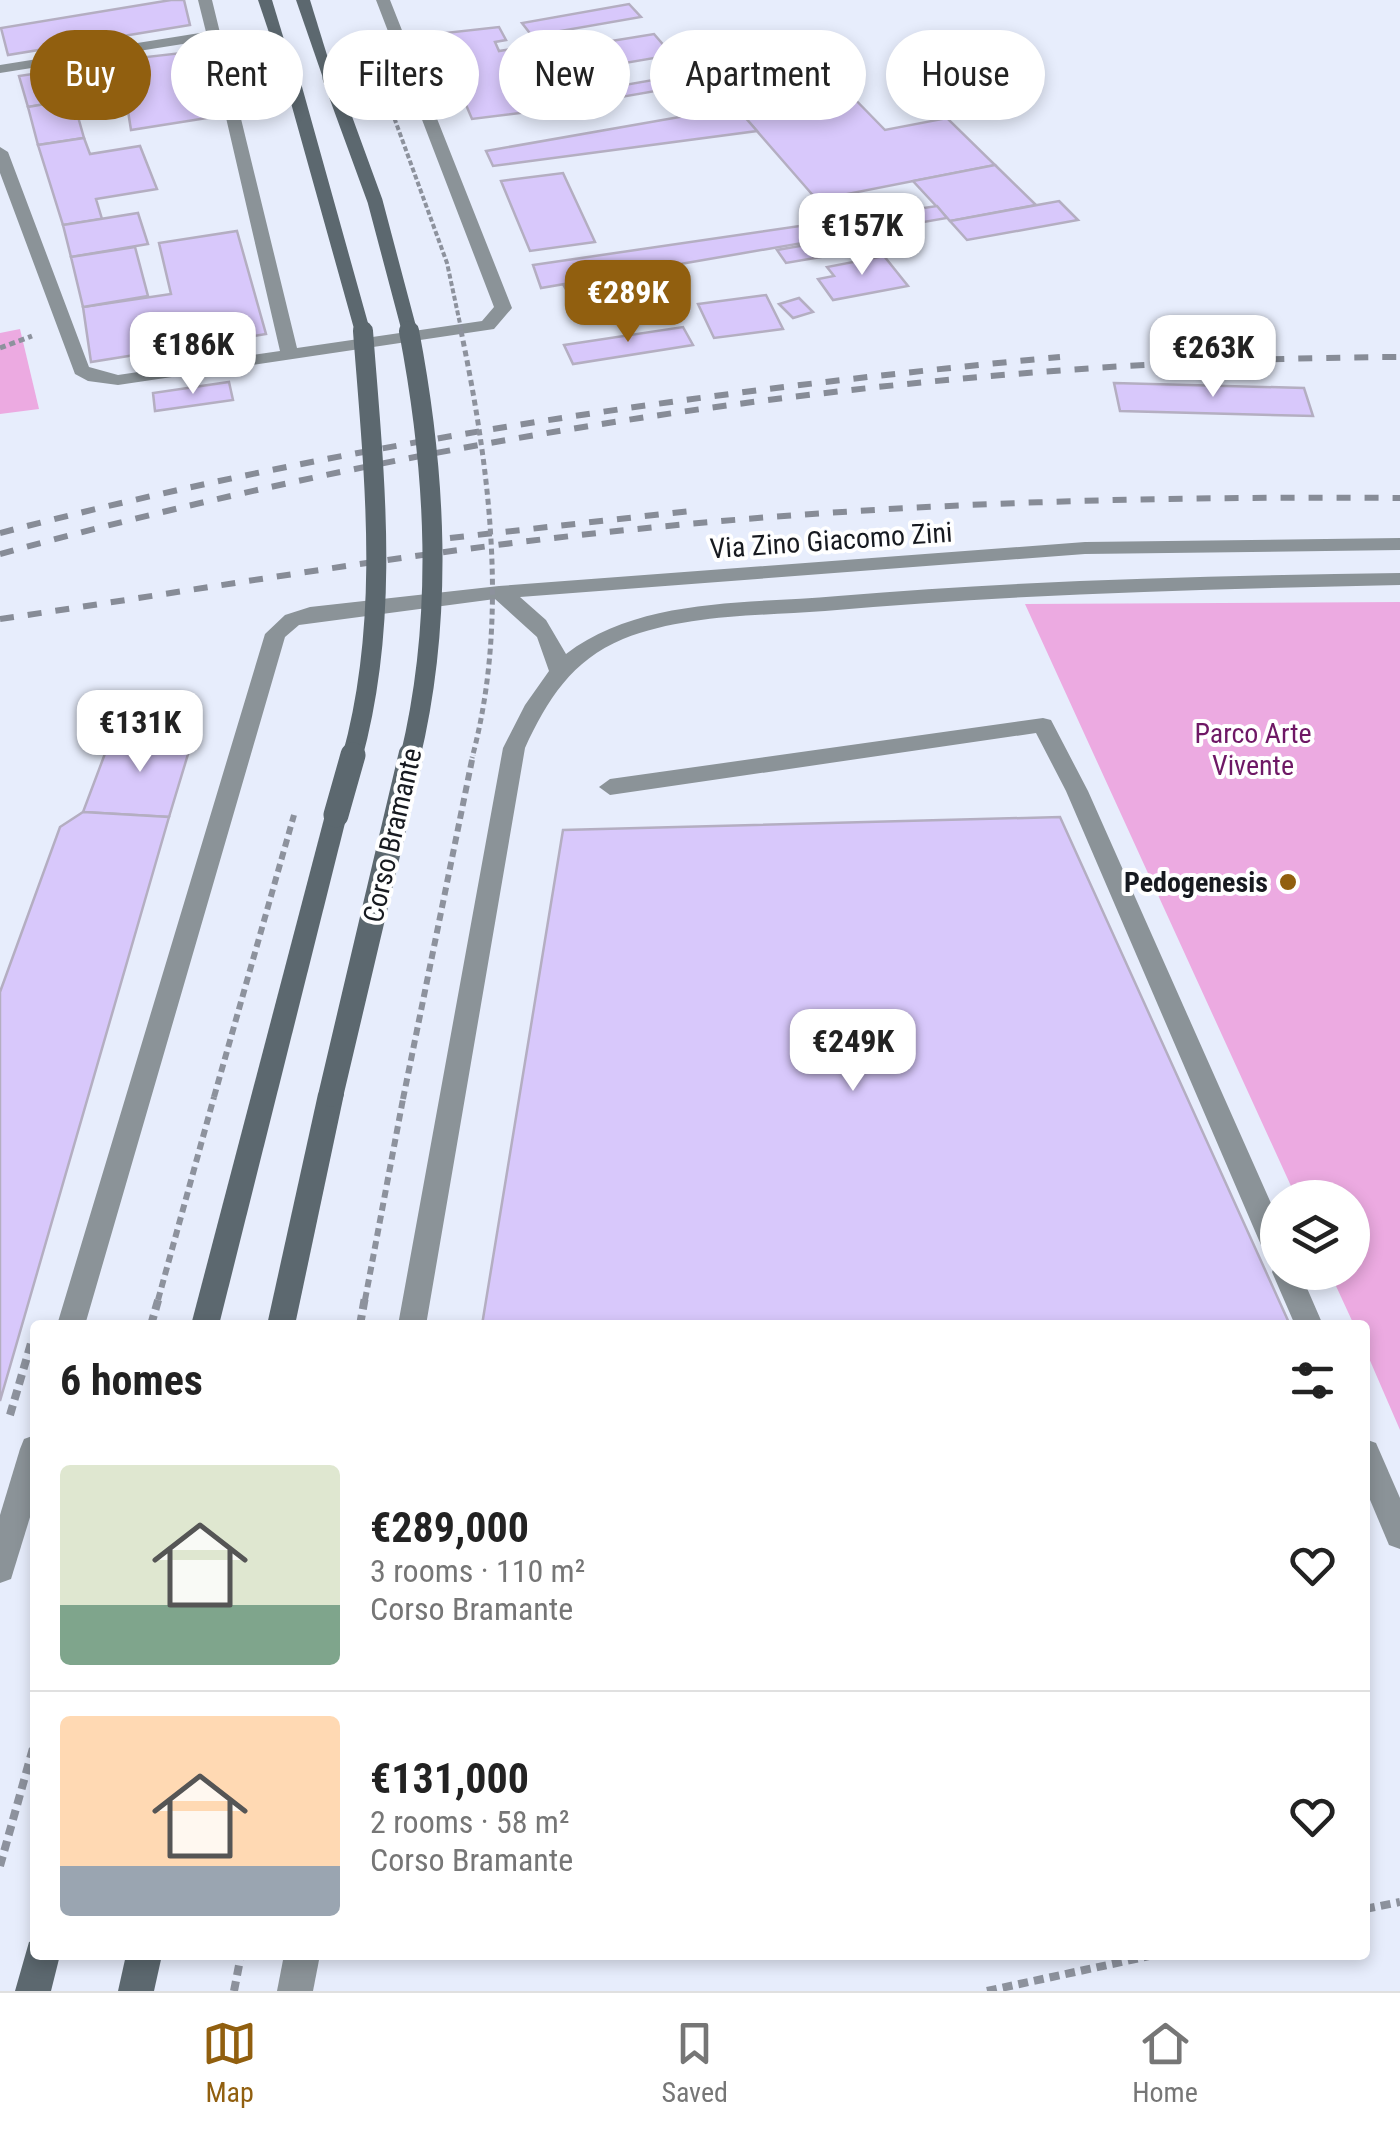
<!DOCTYPE html>
<html lang="en">
<head>
<meta charset="utf-8">
<style>
	body { margin:0; font-family:"Roboto Condensed",sans-serif; background:#f6f6f6; color:#222; height:100vh; display:flex; flex-direction:column; font-size:38px; white-space:nowrap }
	* { box-sizing:border-box; margin:0 }
	p { font-size:32px; color:#767676 }
	.icon { flex:none; width:55px; height:55px; fill:none; stroke:currentColor; stroke-width:2; stroke-linecap:round; stroke-linejoin:round }
	.map { position:relative; flex:1; overflow:hidden }
	.sheet { position:absolute; left:30px; top:1320px; width:1340px; height:640px; display:flex; flex-direction:column; background:#fff; border-radius:10px; box-shadow:0 5px 15px #0003 }
	.sheet>* { flex:none }
	.banner { position:absolute; left:30px; top:30px; width:1340px; height:90px; display:flex; gap:20px }
	.tools { position:absolute; left:1260px; top:1180px; display:grid; gap:20px }
	.tools a { display:grid; place-items:center; width:110px; height:110px; border-radius:50%; background:#fff; box-shadow:0 5px 15px #0003; font-size:50px }
	.price { position:absolute; translate:-50% -85px; padding:0 22px; border-radius:20px; background:#fff; color:#222; font-size:32px; line-height:65px; filter:drop-shadow(0 2px 5px #0008) }
	.price::after { content:''; position:absolute; left:50%; top:60px; width:30px; height:22px; margin-left:-15px; background:inherit; clip-path:polygon(0 0,100% 0,50% 100%) }
	.price.selected { background:#915f0f; color:#fff }
	ul { padding:0; list-style:none }
	li { display:flex; align-items:center; gap:30px; height:250px; padding:0 30px }
	li+li { border-top:2px solid #e0e0e0 }
	li span { display:grid; place-items:center; flex:none; width:280px; height:200px; border-radius:10px; color:#555 }
	li>.icon { margin-inline-start:auto }
	span .icon { width:120px; height:120px; fill:#fffc; stroke-width:1 }
	li b { font-size:42px }
	h2 { display:flex; justify-content:space-between; align-items:center; height:120px; padding:0 30px; font-size:42px }
	.chip { padding:0 35px; border-radius:45px; background:#fff; box-shadow:0 5px 15px #0003; font-size:35px; line-height:90px }
	.chip.selected { background:#915f0f; color:#fff }
	.menu { display:flex; justify-content:space-around; align-items:center; height:140px; border-top:2px solid #e0e0e0; background:#fff; font-size:28px; color:#767676 }
	.menu a { display:grid; justify-items:center; gap:5px }
	.menu .selected { color:#915f0f }
	.map>svg:first-child { display:block }
</style>
</head>
<body>
<div class="map">
<svg width="1400" height="1991" viewBox="0 0 1400 1991">
	<rect width="100%" height="100%" fill="#e7edfc"/>
	<g fill="#ecaae1">
		<path d="M 20,329 L 39,409 L 0,414 L 0,333 Z"/>
		<path d="M 1400,602 L 1400,1430 L 1365,1349 L 1365,1325 L 1354,1325 L 1330,1273 L 1352,1272 L 1352,1198 L 1296,1197 L 1025,604 Z"/>
	</g>
	<g fill="#d8c8fb" stroke="#b4aec1" stroke-width="2.5">
		<path d="M 171,0 L 184,0 L 190,25 L 8,55 L 1,28 Z"/>
		<path d="M 629,4 L 641,17 L 532,36 L 522,23 Z"/>
		<path d="M 499,27 L 506,40 L 495,42 L 499,51 L 511,49 L 519,66 L 511,66 L 514,72 L 525,71 L 530,83 L 520,85 L 527,98 L 537,97 L 544,110 L 472,119 L 436,34 Z"/>
		<path d="M 654,34 L 672,55 L 561,74 L 544,52 Z"/>
		<path d="M 190,52 L 207,118 L 131,130 L 120,60 Z"/>
		<path d="M 120,61 L 121,65 L 96,69 L 105,94 L 28,107 L 19,76 Z"/>
		<path d="M 687,74 L 696,84 L 581,104 L 573,94 Z"/>
		<path d="M 844,88 L 885,130 L 947,118 L 995,165 L 817,200 L 736,107 Z"/>
		<path d="M 73,99 L 84,138 L 38,145 L 28,107 Z"/>
		<path d="M 736,107 L 757,131 L 493,166 L 486,151 Z"/>
		<path d="M 84,138 L 90,154 L 140,146 L 157,189 L 96,199 L 102,219 L 63,225 L 38,145 Z"/>
		<path d="M 995,165 L 1036,205 L 950,221 L 913,181 Z"/>
		<path d="M 563,173 L 595,242 L 530,251 L 501,181 Z"/>
		<path d="M 1059,201 L 1078,220 L 967,240 L 950,221 Z"/>
		<path d="M 937,206 L 947,218 L 541,288 L 533,265 Z"/>
		<path d="M 138,213 L 148,244 L 71,257 L 63,225 Z"/>
		<path d="M 237,231 L 266,334 L 91,362 L 83,307 L 171,294 L 159,243 Z"/>
		<path d="M 828,241 L 838,254 L 786,263 L 777,250 Z"/>
		<path d="M 135,247 L 148,296 L 83,307 L 71,257 Z"/>
		<path d="M 884,256 L 908,286 L 833,300 L 818,279 L 834,276 L 827,267 Z"/>
		<path d="M 645,272 L 653,286 L 633,289 L 625,275 Z"/>
		<path d="M 581,283 L 589,298 L 573,301 L 564,286 Z"/>
		<path d="M 766,295 L 783,329 L 714,338 L 698,304 Z"/>
		<path d="M 799,298 L 813,312 L 793,318 L 779,304 Z"/>
		<path d="M 683,327 L 693,345 L 573,364 L 564,345 Z"/>
		<path d="M 229,382 L 233,400 L 155,411 L 153,393 Z"/>
		<path d="M 1114,383 L 1304,388 L 1313,416 L 1120,411 Z"/>
		<path d="M 195,731 L 169,817 L 83,812 L 112,735 L 164,738 L 165,732 Z"/>
		<path d="M 83,812 L 169,817 L 0,1401 L 0,992 L 60,827 Z"/>
		<path d="M 1060,817 L 1290,1325 L 482,1325 L 563,830 Z"/>
	</g>
	<g fill="none" stroke-linecap="round" stroke-linejoin="round">
		<path stroke="#8d929d" stroke-width="5" stroke-dasharray="6 4" stroke-linecap="butt" d="M 0,348 L 32,336"/>
		<g stroke="#8d929d" stroke-width="6" stroke-dasharray="8 5" stroke-linecap="butt">
			<path d="M 158,1300 L 214,1097"/>
			<path d="M 365,1300 L 403,1099"/>
		</g>
		<g stroke="#8d929d" stroke-width="8" stroke-dasharray="10 6" stroke-linecap="butt">
			<path d="M 151,1325 L 159,1297"/>
			<path d="M 360,1325 L 365,1297"/>
			<path d="M 10,1415 L 32,1340"/>
			<path d="M 0,1866 L 35,1741"/>
			<path d="M 1365,1909 L 1400,1902"/>
			<path d="M 234,1991 L 241,1955"/>
			<path d="M 987,1991 L 1154,1955"/>
		</g>
		<g fill="#8b9398" fill-rule="evenodd">
			<path d="M 1043,718 L 1051,720 L 1088,791 L 1278,1219 L 1278,1272 L 1300,1272 L 1323,1325 L 1295,1325 L 1272,1272 L 1276,1263 L 1268,1261 L 1264,1252 L 1066,791 L 1036,733 L 610,795 L 599,787 L 610,779 Z"/>
			<path d="M 1365,1439 L 1376,1443 L 1400,1498 L 1400,1549 L 1389,1545 L 1365,1488 Z"/>
		</g>
		<path fill="#8b9398" fill-rule="evenodd" d="M 198,0 L 212,0 L 297,348 L 482,321 L 494,307 L 376,0 L 390,0 L 512,308 L 494,329 L 118,385 L 88,381 L 75,374 L 0,173 L 0,147 L 8,152 L 89,367 L 118,375 L 280,351 L 208,40 L 0,73 L 0,65 L 206,32 Z"/>
		<g fill="#8b9398" fill-rule="evenodd">
			<path d="M 1400,538 L 1400,550 L 1085,554 L 520,597 L 546,620 L 566,654 C 640,597 749,604 838,596 C 1025,580 1212,576 1400,573 L 1400,585 C 1208,589 1016,594 825,611 C 759,616 686,614 623,639 C 572,660 547,700 525,748 L 426,1325 L 398,1325 L 503,748 L 525,705 L 549,671 L 537,637 L 495,599 L 299,625 L 285,637 L 85,1325 L 57,1325 L 265,634 L 285,615 L 310,607 L 499,586 L 1085,542 Z"/>
			<path d="M 35,1435 L 35,1501 L 11,1579 L 0,1583 L 0,1515 L 20,1449 L 24,1439 Z"/>
			<path d="M 284,1955 L 320,1955 L 313,1991 L 277,1991 Z"/>
		</g>
		<g fill="#5c686f" fill-rule="evenodd">
			<path d="M 258,0 L 272,0 L 299,89 L 287,86 Z"/>
			<path d="M 296,0 L 310,0 L 335,81 L 323,78 Z"/>
			<path d="M 336,807 L 347,815 L 219,1325 L 191,1325 L 325,815 Z"/>
			<path d="M 331,1083 L 340,1086 L 344,1094 L 295,1325 L 267,1325 L 318,1094 L 322,1086 Z"/>
			<path d="M 35,1940 L 35,1955 L 60,1955 L 51,1991 L 15,1991 L 29,1942 Z"/>
			<path d="M 126,1955 L 162,1955 L 154,1991 L 118,1991 Z"/>
		</g>
		<g stroke="#878c97" stroke-width="6" stroke-dasharray="14 14" stroke-linecap="butt">
			<path d="M 0,533 C 349,442 701,391 1060,357"/>
			<path d="M 450,538 L 699,510"/>
			<path d="M 0,554 C 448,431 935,359 1400,357"/>
			<path d="M 0,619 C 212,588 424,550 637,529 C 891,503 1145,496 1400,498"/>
		</g>
		<path stroke="#8d929d" stroke-width="4" stroke-dasharray="5 2.5" stroke-linecap="butt" d="M 379,76 L 447,263 L 462,333"/>
		<path stroke="#8d929d" stroke-width="5" stroke-dasharray="6 4" stroke-linecap="butt" d="M 461,331 C 490,469 509,621 472,758"/>
		<g stroke="#8d929d" stroke-width="6" stroke-dasharray="8 5" stroke-linecap="butt">
			<path d="M 214,1097 L 294,815"/>
			<path d="M 403,1099 L 473,755"/>
		</g>
		<g stroke="#5c686f" stroke-width="15">
			<path d="M 330,78 L 375,201 L 410,333"/>
			<path d="M 294,86 L 363,333"/>
		</g>
		<g stroke="#5c686f" stroke-width="20">
			<path d="M 409,331 C 436,472 444,617 410,758"/>
			<path d="M 352,758 C 391,617 374,475 363,331"/>
		</g>
		<g stroke="#5c686f" stroke-width="25">
			<path d="M 336,815 L 353,755"/>
			<path d="M 331,1094 L 411,755"/>
		</g>
	</g>
	<circle fill="#915f0f" stroke="#fff" stroke-width="4" cx="1288" cy="882" r="10"/>
	<g text-anchor="middle" stroke-width="8" stroke-linejoin="round" paint-order="stroke">
		<g font-size="28" fill="#171a20" stroke="#fff">
			<text transform="translate(831 540) rotate(-4)" y="10">Via Zino Giacomo Zini</text>
			<text transform="translate(392 835) rotate(-77)" y="10">Corso Bramante</text>
		</g>
		<g font-size="28" fill="#6e1865" stroke="#fff">
			<text x="1253" y="743">Parco Arte<tspan x="1253" dy="32">Vivente</tspan></text>
		</g>
		<g font-size="28" font-weight="bold" fill="#171a20" stroke="#fff" text-anchor="end">
			<text x="1268" y="892">Pedogenesis</text>
		</g>
	</g>
</svg>
<div class="tools">
<a><svg class="icon" aria-label="layers" viewBox="0 0 24 24"><path d="M12 4l9 5-9 5-9-5zM3 14l9 5 9-5"/></svg></a>
</div>
<b class="price" style="left:862px;top:278px">€157K</b>
<b class="price selected" style="left:628px;top:345px">€289K</b>
<b class="price" style="left:193px;top:397px">€186K</b>
<b class="price" style="left:1213px;top:400px">€263K</b>
<b class="price" style="left:140px;top:775px">€131K</b>
<b class="price" style="left:853px;top:1094px">€249K</b>
<div class="banner">
<a class="chip selected">Buy</a>
<a class="chip">Rent</a>
<a class="chip">Filters</a>
<a class="chip">New</a>
<a class="chip">Apartment</a>
<a class="chip">House</a>
</div>
<section class="sheet">
<h2>6 homes<svg class="icon" aria-label="filters" viewBox="0 0 24 24"><path d="M4 7h16M4 17h16"/><circle cx="9" cy="7" r="2"/><circle cx="15" cy="17" r="2"/></svg></h2>
<ul>
<li><span style="background:linear-gradient(#dfe7d0 70%,#7fa58c 0)"><svg class="icon" aria-label="home" viewBox="0 0 24 24"><path d="M3 11l9-7 9 7M6 9v11h12V9"/></svg></span><div><b>€289,000</b><p>3 rooms · 110 m²</p><p>Corso Bramante</p></div><svg class="icon" aria-label="heart" viewBox="0 0 24 24"><path d="M12 20l-8-8c-3-5 5-10 8-4 3-6 11-1 8 4z"/></svg></li>
<li><span style="background:linear-gradient(#ffd9b3 75%,#9aa5b1 0)"><svg class="icon" aria-label="home" viewBox="0 0 24 24"><path d="M3 11l9-7 9 7M6 9v11h12V9"/></svg></span><div><b>€131,000</b><p>2 rooms · 58 m²</p><p>Corso Bramante</p></div><svg class="icon" aria-label="heart" viewBox="0 0 24 24"><path d="M12 20l-8-8c-3-5 5-10 8-4 3-6 11-1 8 4z"/></svg></li>
</ul>
</section>
</div>
<nav class="menu">
<a class="selected"><svg class="icon" aria-label="map" viewBox="0 0 24 24"><path d="M3 6l6-2 6 2 6-2v14l-6 2-6-2-6 2zM9 4v14M15 6v14"/></svg>Map</a>
<a><svg class="icon" aria-label="saved" viewBox="0 0 24 24"><path d="M7 4h10v16l-5-4-5 4z"/></svg>Saved</a>
<a><svg class="icon" aria-label="home" viewBox="0 0 24 24"><path d="M3 11l9-7 9 7M6 9v11h12V9"/></svg>Home</a>
</nav>
</body>
</html>
